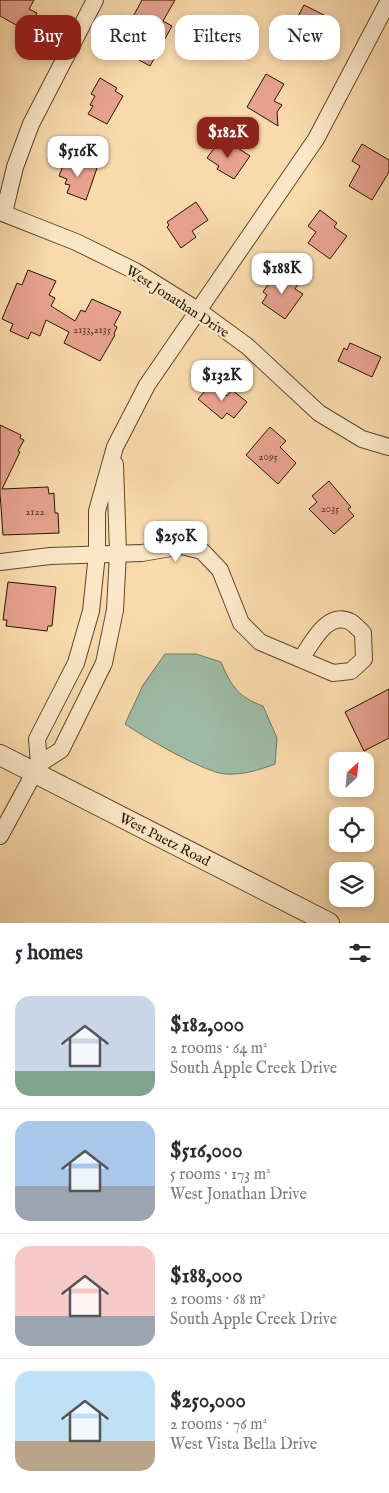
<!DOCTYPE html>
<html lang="en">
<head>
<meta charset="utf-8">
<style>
	body { margin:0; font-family:"IM FELL English",serif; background:#f2f2f3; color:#2b2b33; height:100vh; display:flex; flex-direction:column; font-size:19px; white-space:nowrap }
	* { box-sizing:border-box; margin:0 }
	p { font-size:16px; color:#7c7c81 }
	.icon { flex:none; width:28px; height:28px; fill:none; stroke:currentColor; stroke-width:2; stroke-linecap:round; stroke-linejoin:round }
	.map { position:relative; height:923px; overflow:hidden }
	.panel { display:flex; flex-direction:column; background:#fff; flex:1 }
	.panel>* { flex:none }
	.guide { position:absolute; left:15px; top:15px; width:360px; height:45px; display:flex; gap:10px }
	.needle { width:32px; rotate:26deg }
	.tools { position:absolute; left:329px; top:752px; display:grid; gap:10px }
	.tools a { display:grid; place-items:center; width:45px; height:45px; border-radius:10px; background:#fff; box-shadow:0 2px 8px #0003; font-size:25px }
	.price { position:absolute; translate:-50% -42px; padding:0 11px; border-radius:10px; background:#fff; color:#222; font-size:16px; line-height:32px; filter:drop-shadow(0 1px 2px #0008) }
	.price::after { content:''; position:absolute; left:50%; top:30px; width:15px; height:11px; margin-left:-8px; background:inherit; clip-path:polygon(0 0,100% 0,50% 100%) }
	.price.on { background:#8f2418; color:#fff }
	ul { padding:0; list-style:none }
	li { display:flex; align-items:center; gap:15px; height:125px; padding:0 15px }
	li+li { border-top:1px solid #e1e1e2 }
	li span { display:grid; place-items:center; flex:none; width:140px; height:100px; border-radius:15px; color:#555 }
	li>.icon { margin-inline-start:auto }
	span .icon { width:60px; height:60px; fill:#fffc; stroke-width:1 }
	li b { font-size:21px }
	h2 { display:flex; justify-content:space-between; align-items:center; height:60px; padding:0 15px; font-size:21px }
	.tag { padding:0 18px; border-radius:15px; background:#fff; box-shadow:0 2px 8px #0003; font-size:18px; line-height:45px }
	.tag.on { background:#8f2418; color:#fff }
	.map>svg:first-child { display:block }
</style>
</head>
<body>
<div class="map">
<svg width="389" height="923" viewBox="0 0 389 923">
	<rect width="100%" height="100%" fill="#f9daab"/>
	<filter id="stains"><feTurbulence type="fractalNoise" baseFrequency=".004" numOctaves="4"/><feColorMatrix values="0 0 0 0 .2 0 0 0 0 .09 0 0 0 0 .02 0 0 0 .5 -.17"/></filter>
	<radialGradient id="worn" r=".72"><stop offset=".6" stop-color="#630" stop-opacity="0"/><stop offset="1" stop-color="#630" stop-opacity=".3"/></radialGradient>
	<path fill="#9ebba6" stroke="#6f7964" d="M 165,654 L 196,654 L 221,662 C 231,686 238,697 263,706 L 277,738 L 275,764 C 259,770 243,775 226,774 C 207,774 142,736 125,724 L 143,685 Z"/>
	<g fill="#e7a28f" stroke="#291501">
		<path d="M 0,0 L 34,0 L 29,9 L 37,13 L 27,31 L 0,16 Z"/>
		<path d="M 142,0 L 175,0 L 163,21 L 172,26 L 150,66 L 128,54 L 140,31 L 129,24 Z"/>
		<path d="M 304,5 L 330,18 L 320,38 L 312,34 L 302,52 L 284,43 Z"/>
		<path d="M 266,74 L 284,84 L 274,101 L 282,105 L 277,112 L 278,126 L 247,107 Z"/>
		<path d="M 100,78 L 117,88 L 115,91 L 123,96 L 107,124 L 88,114 L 93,106 L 90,105 L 95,96 L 91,94 Z"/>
		<path d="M 220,140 L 232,149 L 235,146 L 250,156 L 234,179 L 217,169 L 219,166 L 207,158 Z"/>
		<path d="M 362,144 L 389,160 L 389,172 L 372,200 L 349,186 L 360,166 L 352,161 Z"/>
		<path d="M 66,158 L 97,168 L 86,200 L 67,193 L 70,185 L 65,184 L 67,179 L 59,176 Z"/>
		<path d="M 196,202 L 208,220 L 192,231 L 196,237 L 181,248 L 167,227 L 169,225 L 167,222 Z"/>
		<path d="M 320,210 L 337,223 L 334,227 L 347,236 L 330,259 L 308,243 L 316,232 L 308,226 Z"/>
		<path d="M 28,270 L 56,281 L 49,295 L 55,298 L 51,306 L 75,321 L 81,310 L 85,312 L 92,299 L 121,312 L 114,325 L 117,327 L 114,334 L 115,335 L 100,361 L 64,343 L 69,332 L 46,320 L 40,336 L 31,332 L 28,339 L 10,331 L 13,324 L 2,319 L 17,283 L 22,285 Z"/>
		<path d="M 278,270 L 298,284 L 295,289 L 303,294 L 285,319 L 262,303 L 267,295 L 263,292 Z"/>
		<path d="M 350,343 L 381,357 L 372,377 L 338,361 L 344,348 L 347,350 Z"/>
		<path d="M 212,383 L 227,396 L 232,390 L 247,402 L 234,418 L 227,413 L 222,419 L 198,399 Z"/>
		<path d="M 0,425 L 21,435 L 20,438 L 24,440 L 18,451 L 20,452 L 2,489 L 48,487 L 49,494 L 54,493 L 55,513 L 58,513 L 59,533 L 3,535 L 0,493 Z"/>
		<path d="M 270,427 L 286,441 L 280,447 L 296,463 L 278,484 L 246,455 Z"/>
		<path d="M 329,481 L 351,507 L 348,509 L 354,516 L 334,534 L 309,509 L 317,502 L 312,496 Z"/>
		<path d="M 8,582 L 56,587 L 52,626 L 48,626 L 47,631 L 6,626 L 7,620 L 3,620 Z"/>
		<path d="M 389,689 L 389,738 L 364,751 L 345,712 Z"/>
	</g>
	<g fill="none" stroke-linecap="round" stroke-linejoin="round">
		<defs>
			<g id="minor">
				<path d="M 0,212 L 76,242 L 135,271 L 199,311 L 247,346 L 319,413 L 362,439 L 389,447"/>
				<path d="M 4,213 L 15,167 L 31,124 L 95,0"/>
				<path d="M 0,562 L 50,556 L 142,553 L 182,546 L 202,551 L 220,570 L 241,623 L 260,642 L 333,673 L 351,671 L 364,659 L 363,633 C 360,630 355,625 351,622 C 327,610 312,643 301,659"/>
				<path d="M 39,764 L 61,750 L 104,663 L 115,610 L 118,553 L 115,464"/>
				<path d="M 0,836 L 39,764 L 37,739 L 76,663 L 91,611 L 97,554 L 97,511 L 115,447 L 147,385 L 316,139 L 389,0"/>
			</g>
			<path id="tertiary" d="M 0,755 L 329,923"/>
		</defs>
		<use href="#minor" stroke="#5d462c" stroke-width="18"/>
		<use href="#tertiary" stroke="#5d462c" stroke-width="22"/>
		<use href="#minor" stroke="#fbe7c8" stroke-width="16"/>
		<use href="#tertiary" stroke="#fbe7c8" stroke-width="20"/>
	</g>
	<g text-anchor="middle" stroke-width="5" stroke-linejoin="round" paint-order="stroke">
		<g font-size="11" fill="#583824">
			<text x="92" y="333">2133,2135</text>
			<text x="268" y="460">2095</text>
			<text x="330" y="512">2035</text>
			<text x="35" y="515">2122</text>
		</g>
		<g font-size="14" fill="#291501" stroke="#fbe7c8">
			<text transform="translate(178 301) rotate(33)" y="5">West Jonathan Drive</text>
			<text transform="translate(165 839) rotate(27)" y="5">West Puetz Road</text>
		</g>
	</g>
	<rect width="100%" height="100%" filter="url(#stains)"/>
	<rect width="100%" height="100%" fill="url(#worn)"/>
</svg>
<div class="tools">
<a><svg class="needle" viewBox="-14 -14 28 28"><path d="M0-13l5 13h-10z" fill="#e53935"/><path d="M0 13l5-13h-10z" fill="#7c7c81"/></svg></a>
<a><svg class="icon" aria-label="locate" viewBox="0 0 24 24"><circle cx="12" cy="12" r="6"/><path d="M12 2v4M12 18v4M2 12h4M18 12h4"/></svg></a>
<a><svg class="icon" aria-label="layers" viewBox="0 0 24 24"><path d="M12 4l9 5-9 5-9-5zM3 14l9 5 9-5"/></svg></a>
</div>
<b class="price on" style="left:228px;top:159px">$182K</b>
<b class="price" style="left:78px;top:178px">$516K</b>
<b class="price" style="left:282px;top:295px">$188K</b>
<b class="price" style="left:222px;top:402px">$132K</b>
<b class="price" style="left:176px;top:563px">$250K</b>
<div class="guide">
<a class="tag on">Buy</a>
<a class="tag">Rent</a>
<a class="tag">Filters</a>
<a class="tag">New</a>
</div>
</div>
<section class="panel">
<h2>5 homes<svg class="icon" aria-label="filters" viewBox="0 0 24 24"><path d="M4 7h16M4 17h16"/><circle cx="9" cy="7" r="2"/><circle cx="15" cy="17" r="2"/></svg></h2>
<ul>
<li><span style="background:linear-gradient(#c9d6e8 75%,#7fa58c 0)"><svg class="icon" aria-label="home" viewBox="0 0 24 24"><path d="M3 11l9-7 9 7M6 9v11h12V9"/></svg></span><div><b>$182,000</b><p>2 rooms · 64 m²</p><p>South Apple Creek Drive</p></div></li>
<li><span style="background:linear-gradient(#a9c7e8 65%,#9aa5b1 0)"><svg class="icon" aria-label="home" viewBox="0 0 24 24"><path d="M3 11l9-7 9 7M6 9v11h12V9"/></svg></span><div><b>$516,000</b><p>5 rooms · 173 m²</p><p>West Jonathan Drive</p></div></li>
<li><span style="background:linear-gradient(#f6c9c9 70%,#9aa5b1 0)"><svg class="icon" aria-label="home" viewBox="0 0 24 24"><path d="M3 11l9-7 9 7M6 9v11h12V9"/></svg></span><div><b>$188,000</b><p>2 rooms · 68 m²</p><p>South Apple Creek Drive</p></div></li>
<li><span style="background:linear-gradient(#bfe0f5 70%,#b9a48a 0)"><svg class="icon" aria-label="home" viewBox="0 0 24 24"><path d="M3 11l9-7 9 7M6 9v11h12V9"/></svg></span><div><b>$250,000</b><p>2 rooms · 76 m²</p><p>West Vista Bella Drive</p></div></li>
</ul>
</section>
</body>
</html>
